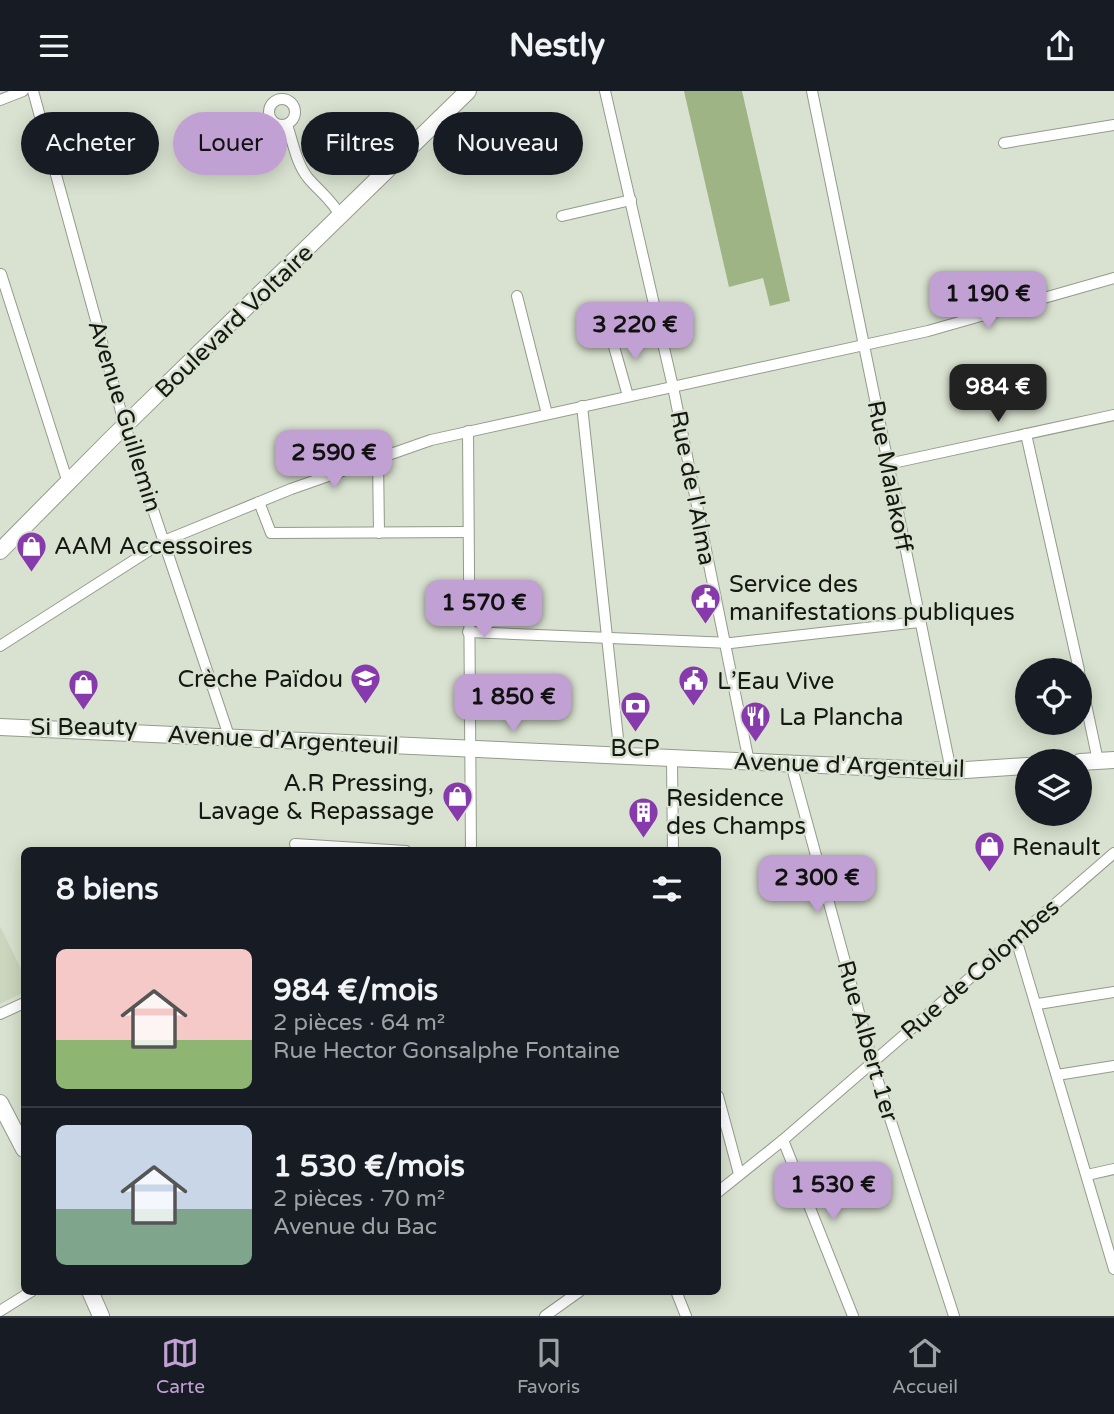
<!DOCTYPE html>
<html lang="fr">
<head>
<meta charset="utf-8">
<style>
	body { margin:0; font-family:"Varela Round",sans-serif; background:#20242c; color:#f1f3f6; height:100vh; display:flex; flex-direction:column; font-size:26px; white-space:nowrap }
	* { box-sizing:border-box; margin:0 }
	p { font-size:23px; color:#9ea1a6 }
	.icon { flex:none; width:38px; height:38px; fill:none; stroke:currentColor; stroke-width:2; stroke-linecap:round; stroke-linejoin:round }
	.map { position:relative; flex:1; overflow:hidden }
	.side { position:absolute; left:21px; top:756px; width:700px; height:448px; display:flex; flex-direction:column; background:#171b24; border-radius:10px; box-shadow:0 4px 18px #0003 }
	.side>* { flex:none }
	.guide { position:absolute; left:21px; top:21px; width:700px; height:63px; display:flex; gap:14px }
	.fabs { position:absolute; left:1015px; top:567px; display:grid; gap:14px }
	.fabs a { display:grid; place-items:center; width:77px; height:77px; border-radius:50%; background:#171b24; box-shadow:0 4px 18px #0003; font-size:35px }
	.price { position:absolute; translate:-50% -60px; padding:0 16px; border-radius:14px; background:#c1a0d4; color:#111; font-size:23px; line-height:46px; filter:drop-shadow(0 2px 4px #0008) }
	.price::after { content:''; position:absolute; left:50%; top:42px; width:21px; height:16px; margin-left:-10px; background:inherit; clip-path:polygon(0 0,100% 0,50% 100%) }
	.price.selected { background:#222; color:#fff }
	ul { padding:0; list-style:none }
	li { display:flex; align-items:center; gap:21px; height:175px; padding:0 35px }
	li+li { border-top:2px solid #363941 }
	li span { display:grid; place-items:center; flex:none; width:196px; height:140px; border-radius:10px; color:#555 }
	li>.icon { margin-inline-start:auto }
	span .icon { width:84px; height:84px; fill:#fffc; stroke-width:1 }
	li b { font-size:30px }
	h2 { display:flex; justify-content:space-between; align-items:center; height:84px; padding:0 35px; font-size:30px }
	.pill { padding:0 24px; border-radius:32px; background:#171b24; box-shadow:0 4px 18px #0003; font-size:24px; line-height:63px }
	.pill.selected { background:#c1a0d4; color:#111 }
	header { display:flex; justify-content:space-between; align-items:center; height:91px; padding:0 35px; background:#171b24; font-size:32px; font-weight:700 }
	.tabs { display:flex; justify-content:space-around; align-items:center; height:98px; border-top:2px solid #363941; background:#171b24; font-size:19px; color:#9ea1a6 }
	.tabs a { display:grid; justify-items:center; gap:4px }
	.tabs .selected { color:#c1a0d4 }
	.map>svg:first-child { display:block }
</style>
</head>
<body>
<header><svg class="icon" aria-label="menu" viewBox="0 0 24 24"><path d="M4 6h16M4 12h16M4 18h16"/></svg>Nestly<svg class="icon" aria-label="share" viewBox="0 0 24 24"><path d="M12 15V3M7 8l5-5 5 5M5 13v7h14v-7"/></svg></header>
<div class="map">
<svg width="1114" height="1225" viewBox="0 0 1114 1225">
	<rect width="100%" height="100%" fill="#d9e2d0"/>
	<path fill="#cbd6be" d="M 0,835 L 24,884 L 24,901 L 0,913 Z"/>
	<path fill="#9fb484" d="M 684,0 L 742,0 L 790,210 L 770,215 L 763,187 L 729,196 Z"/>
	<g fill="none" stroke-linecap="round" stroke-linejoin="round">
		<defs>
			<g id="street">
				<path d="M 33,0 L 125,335 L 229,645"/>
				<path d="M 605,0 L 673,296 L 749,671"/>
				<path d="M 812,0 L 951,680"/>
				<circle cx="282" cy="21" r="13"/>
				<path d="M 0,9 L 23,0"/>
				<path d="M 287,34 C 293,51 296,72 308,87 C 320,101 332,109 341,126"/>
				<path d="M 1004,52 L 1114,34"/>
				<path d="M 562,125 L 631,109"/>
				<path d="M 1,183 L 68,392"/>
				<path d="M 517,205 L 547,323"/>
				<path d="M 611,245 L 628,305"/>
				<path d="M 582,315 L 620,666"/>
				<path d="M 468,340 L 471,760"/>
				<path d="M 1026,343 L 1079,579"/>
				<path d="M 378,367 L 379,442"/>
				<path d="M 888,373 L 1114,324"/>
				<path d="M 259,411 L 271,442 L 468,441"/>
				<path d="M 468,541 L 731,552 L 919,531"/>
				<path d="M 0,555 L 164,450 L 291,398 L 431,349 L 928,240 L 1114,187"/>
				<path d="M 1080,585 L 1098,670"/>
				<path d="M 672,670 L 673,760"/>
				<path d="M 791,673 L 876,984 L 954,1225"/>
				<path d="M 295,753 L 406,760"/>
				<path d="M 1016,848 L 1114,1178"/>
				<path d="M 1038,913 L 1114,901"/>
				<path d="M 0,923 L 24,912"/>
				<path d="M 1057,984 L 1114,975"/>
				<path d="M 718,1005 L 739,1083"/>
				<path d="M 783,1049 L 853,1225"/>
				<path d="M 1087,1084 L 1114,1078"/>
				<path d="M 718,1101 L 783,1049 L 1114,762"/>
				<path d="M 676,1200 L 686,1225"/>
				<path d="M 0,1220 L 32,1200"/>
				<path d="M 545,1225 L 580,1200"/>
			</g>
			<g id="secondary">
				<path d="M 0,460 L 111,348 L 468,0"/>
				<path d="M 0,636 L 951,680 L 1027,675"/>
				<path d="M 1080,671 L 1114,669"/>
				<path d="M 0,1012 L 24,1058"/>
				<path d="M 90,1200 L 101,1225"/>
			</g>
		</defs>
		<use href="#street" stroke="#939b8a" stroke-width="12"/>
		<use href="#secondary" stroke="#939b8a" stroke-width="18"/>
		<use href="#street" stroke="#fff" stroke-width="10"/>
		<use href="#secondary" stroke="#fff" stroke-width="16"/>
	</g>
	<defs>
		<symbol id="shop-pin" viewBox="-11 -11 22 30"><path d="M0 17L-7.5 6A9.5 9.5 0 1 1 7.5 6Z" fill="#863aab" stroke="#d9e2d0"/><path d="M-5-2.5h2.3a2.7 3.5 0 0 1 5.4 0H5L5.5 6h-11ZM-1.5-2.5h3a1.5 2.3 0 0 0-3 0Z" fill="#fff"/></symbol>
		<symbol id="civic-pin" viewBox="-11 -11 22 30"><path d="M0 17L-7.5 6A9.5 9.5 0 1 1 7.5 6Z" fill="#863aab" stroke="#d9e2d0"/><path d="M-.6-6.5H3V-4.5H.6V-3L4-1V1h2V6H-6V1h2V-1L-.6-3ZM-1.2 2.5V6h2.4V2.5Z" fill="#fff"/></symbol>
		<symbol id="school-pin" viewBox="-11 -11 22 30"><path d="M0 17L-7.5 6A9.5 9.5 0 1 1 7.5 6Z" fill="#863aab" stroke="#d9e2d0"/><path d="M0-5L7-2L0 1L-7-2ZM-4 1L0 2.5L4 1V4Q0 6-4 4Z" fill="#fff"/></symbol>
		<symbol id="bank-pin" viewBox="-11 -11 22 30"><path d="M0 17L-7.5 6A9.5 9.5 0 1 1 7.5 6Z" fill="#863aab" stroke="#d9e2d0"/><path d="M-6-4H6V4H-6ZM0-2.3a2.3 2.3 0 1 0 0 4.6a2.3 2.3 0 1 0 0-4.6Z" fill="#fff"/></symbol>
		<symbol id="restaurant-pin" viewBox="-11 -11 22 30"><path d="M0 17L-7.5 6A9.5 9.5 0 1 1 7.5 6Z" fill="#863aab" stroke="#d9e2d0"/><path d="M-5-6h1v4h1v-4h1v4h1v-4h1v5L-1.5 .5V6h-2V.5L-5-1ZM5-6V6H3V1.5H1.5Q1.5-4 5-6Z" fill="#fff"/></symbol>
		<symbol id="building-pin" viewBox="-11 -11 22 30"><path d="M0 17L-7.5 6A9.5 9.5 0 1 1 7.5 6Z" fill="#863aab" stroke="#d9e2d0"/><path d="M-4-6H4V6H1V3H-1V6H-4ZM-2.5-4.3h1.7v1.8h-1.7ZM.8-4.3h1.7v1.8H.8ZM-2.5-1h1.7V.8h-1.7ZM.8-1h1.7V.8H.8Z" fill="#fff"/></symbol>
	</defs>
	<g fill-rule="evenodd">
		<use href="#shop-pin" x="14" y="438" width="35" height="47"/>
		<use href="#civic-pin" x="688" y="490" width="35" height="47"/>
		<use href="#school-pin" x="348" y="570" width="35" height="47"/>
		<use href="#civic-pin" x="676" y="572" width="35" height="47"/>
		<use href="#shop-pin" x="66" y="576" width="35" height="47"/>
		<use href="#bank-pin" x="618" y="598" width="35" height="47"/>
		<use href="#restaurant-pin" x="738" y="608" width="35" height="47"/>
		<use href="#shop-pin" x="440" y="688" width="35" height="47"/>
		<use href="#building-pin" x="626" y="704" width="35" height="47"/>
		<use href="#shop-pin" x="972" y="738" width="35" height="47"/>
	</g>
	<g text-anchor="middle" stroke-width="5" stroke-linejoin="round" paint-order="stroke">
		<g font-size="24" fill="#151812" stroke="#d9e2d0">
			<text transform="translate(234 230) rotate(-44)" y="8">Boulevard Voltaire</text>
			<text transform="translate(125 325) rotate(73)" y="8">Avenue Guillemin</text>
			<text transform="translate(890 385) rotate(79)" y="8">Rue Malakoff</text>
			<text transform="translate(693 397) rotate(79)" y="8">Rue de l'Alma</text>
			<text transform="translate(283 649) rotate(3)" y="8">Avenue d'Argenteuil</text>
			<text transform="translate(849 674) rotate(2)" y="8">Avenue d'Argenteuil</text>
			<text transform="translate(980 878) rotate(-41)" y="8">Rue de Colombes</text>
			<text transform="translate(868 950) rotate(74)" y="8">Rue Albert 1er</text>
		</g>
		<g font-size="24" fill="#151812" stroke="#d9e2d0" text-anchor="start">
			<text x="54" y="463">AAM Accessoires</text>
			<text x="729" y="501">Service des<tspan x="729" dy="28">manifestations publiques</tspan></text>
			<text x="343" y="596" text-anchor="end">Crèche Païdou</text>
			<text x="717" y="598">L’Eau Vive</text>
			<text x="779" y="634">La Plancha</text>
			<text x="84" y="644" text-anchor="middle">Si Beauty</text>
			<text x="635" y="665" text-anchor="middle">BCP</text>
			<text x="434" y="700" text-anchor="end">A.R Pressing,<tspan x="434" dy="28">Lavage &amp; Repassage</tspan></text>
			<text x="666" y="715">Residence<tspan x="666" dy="28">des Champs</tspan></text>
			<text x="1012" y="764">Renault</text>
		</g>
	</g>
</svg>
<div class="fabs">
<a><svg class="icon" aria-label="locate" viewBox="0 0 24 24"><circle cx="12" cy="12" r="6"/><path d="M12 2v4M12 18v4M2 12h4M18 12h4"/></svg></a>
<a><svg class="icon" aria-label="layers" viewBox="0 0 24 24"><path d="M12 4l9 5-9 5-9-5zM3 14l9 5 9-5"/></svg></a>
</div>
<b class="price" style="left:988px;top:240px">1 190 €</b>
<b class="price" style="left:635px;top:271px">3 220 €</b>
<b class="price selected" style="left:998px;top:333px">984 €</b>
<b class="price" style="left:334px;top:399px">2 590 €</b>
<b class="price" style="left:484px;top:549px">1 570 €</b>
<b class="price" style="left:513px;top:643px">1 850 €</b>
<b class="price" style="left:817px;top:824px">2 300 €</b>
<b class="price" style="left:833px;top:1131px">1 530 €</b>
<div class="guide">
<a class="pill">Acheter</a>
<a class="pill selected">Louer</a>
<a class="pill">Filtres</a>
<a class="pill">Nouveau</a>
</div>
<section class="side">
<h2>8 biens<svg class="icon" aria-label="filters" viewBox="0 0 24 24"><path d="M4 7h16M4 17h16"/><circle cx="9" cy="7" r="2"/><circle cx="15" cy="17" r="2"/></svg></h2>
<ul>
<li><span style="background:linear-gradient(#f6c9c9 65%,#8fb573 0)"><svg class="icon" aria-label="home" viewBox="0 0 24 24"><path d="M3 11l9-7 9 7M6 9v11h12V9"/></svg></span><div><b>984 €/mois</b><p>2 pièces · 64 m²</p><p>Rue Hector Gonsalphe Fontaine</p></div></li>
<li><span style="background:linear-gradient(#c9d6e8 60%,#7fa58c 0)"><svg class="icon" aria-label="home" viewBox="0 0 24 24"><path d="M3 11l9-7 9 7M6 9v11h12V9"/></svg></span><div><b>1 530 €/mois</b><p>2 pièces · 70 m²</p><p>Avenue du Bac</p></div></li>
</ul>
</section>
</div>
<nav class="tabs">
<a class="selected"><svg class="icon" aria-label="map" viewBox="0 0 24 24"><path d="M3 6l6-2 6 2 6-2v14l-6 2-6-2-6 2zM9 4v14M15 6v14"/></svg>Carte</a>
<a><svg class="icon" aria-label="saved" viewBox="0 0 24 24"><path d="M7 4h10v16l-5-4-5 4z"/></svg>Favoris</a>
<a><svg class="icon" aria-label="home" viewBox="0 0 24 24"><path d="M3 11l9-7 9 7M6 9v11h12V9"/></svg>Accueil</a>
</nav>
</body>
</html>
